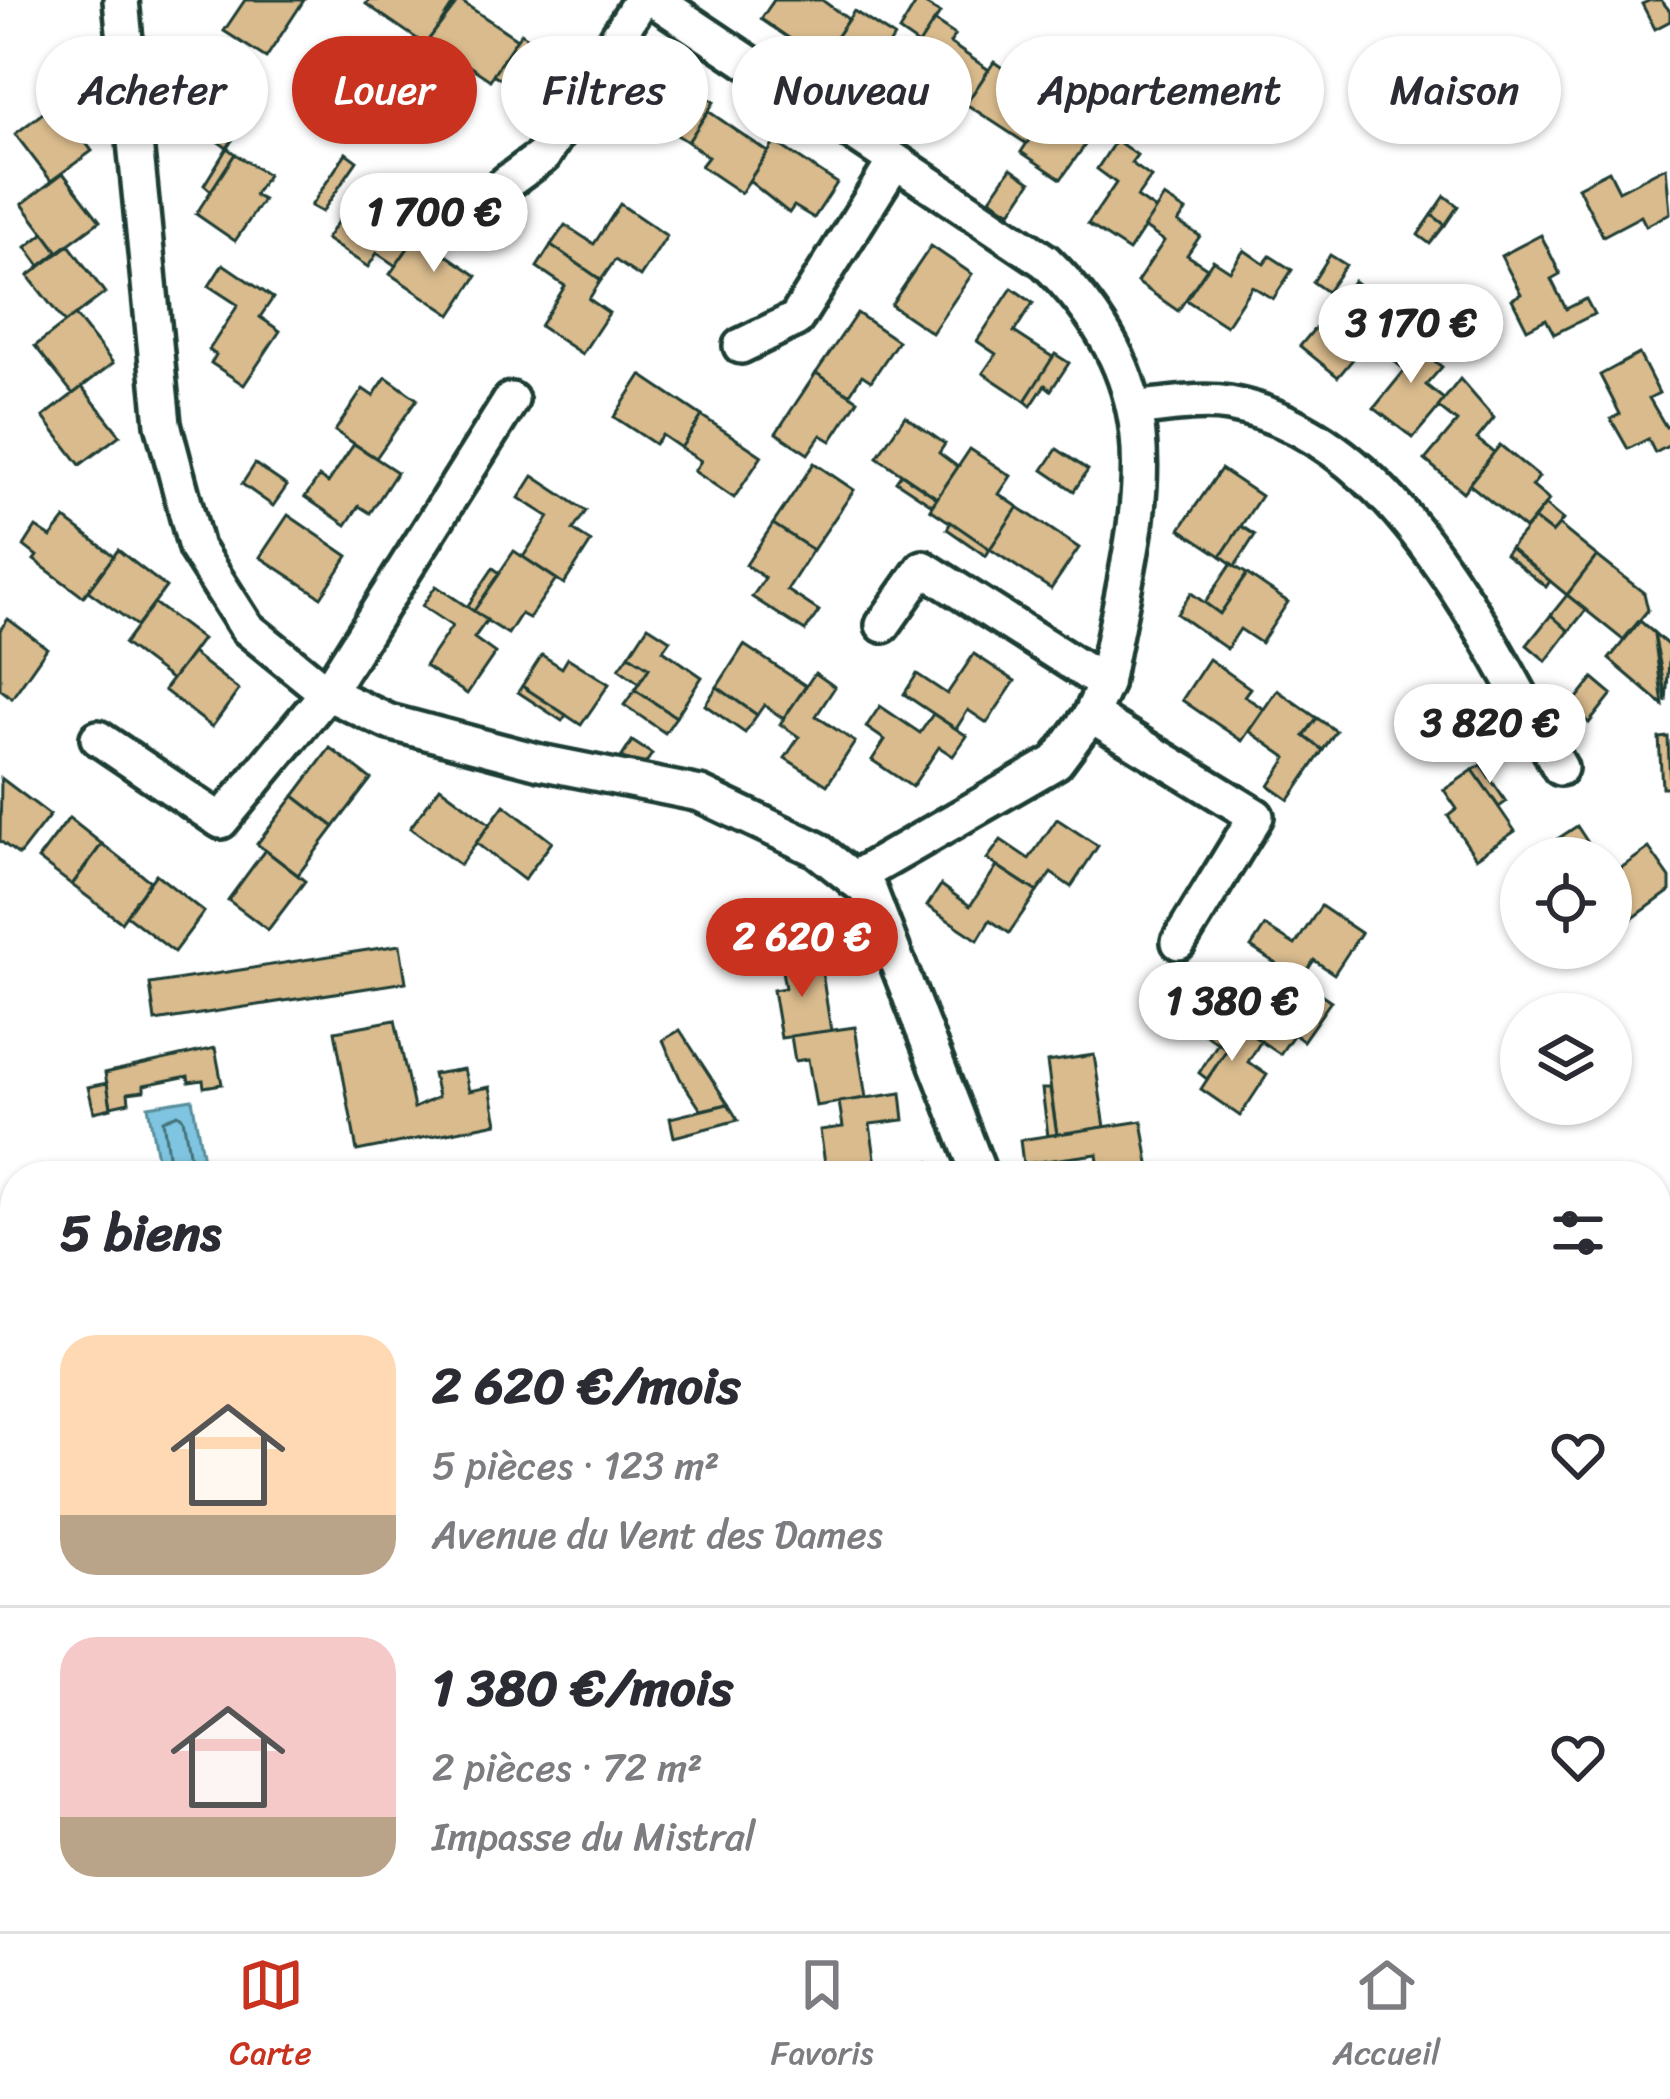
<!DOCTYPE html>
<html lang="fr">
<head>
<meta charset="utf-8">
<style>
	body { margin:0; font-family:Sriracha,sans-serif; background:#f2f2f3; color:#2b2b33; height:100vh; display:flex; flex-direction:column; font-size:45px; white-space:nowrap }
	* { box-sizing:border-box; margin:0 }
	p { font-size:39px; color:#7c7c81 }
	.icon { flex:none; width:66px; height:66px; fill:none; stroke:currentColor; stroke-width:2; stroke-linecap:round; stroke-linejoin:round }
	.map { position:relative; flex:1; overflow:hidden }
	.panel { position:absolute; left:0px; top:1161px; width:1671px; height:771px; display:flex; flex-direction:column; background:#fff; border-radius:48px 48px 0 0; box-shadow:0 3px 9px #0004 }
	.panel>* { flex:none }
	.guide { position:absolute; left:36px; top:36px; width:1599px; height:108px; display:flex; gap:24px }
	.fabs { position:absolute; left:1500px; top:837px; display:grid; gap:24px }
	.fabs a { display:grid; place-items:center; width:132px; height:132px; border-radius:50%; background:#fff; box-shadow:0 3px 9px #0004; font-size:60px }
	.price { position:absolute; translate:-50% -102px; padding:0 27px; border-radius:42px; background:#fff; color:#222; font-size:39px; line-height:78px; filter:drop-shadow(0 3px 6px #0008) }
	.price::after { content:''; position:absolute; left:50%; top:72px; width:36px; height:27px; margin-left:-18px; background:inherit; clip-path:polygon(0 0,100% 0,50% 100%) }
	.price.selected { background:#c8321e; color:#fff }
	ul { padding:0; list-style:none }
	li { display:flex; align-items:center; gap:36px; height:300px; padding:0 60px }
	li+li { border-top:3px solid #e1e1e2 }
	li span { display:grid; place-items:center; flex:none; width:336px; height:240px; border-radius:36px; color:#555 }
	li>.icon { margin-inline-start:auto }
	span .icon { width:144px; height:144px; fill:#fffc; stroke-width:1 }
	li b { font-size:51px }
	h2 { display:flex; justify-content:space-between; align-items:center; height:144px; padding:0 60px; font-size:51px }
	.pill { padding:0 42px; border-radius:54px; background:#fff; box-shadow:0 3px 9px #0004; font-size:42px; line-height:108px }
	.pill.selected { background:#c8321e; color:#fff }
	.menu { display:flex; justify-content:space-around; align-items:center; height:168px; border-top:3px solid #e1e1e2; background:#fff; font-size:33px; color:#7c7c81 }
	.menu a { display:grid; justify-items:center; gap:6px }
	.menu .selected { color:#c8321e }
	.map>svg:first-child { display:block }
</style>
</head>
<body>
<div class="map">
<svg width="1670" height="1931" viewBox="0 0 1670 1931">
	<rect width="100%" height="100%" fill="#fff"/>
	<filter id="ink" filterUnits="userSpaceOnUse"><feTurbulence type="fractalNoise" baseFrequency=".00833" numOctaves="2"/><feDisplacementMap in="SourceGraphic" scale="24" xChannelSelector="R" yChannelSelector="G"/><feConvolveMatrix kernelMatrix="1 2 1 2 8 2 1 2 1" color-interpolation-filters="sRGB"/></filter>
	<g filter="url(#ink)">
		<path fill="#f4ebdd" d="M 955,1917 L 1495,1917 L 1497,1931 L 958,1931 Z"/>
		<g fill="#7fc4e0" stroke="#598e9b" stroke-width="3">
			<path d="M 1519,60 L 1533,85 L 1481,115 L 1467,91 Z"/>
			<path d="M 192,1099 L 206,1176 L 160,1176 L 148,1106 Z"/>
		</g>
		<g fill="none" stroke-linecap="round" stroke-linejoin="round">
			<path stroke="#457379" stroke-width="3" d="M 171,1176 L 163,1120 L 178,1114 L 183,1118 L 193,1176"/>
		</g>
		<g fill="#d9bb8d" stroke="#1f3d34" stroke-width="3">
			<path d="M 245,0 L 304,0 L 266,58 L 224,31 Z"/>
			<path d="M 369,0 L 448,0 L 453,4 L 426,45 L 366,4 Z"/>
			<path d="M 459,0 L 517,39 L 490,80 L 429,39 Z"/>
			<path d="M 774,0 L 822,0 L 848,19 L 821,60 L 761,19 Z"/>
			<path d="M 918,0 L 940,13 L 919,45 L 899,31 Z"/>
			<path d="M 1651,0 L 1661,0 L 1670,11 L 1670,21 L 1655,29 L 1642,4 Z"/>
			<path d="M 854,11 L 894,37 L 868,79 L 826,52 Z"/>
			<path d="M 934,21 L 955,35 L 950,43 L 989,70 L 961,111 L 902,71 Z"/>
			<path d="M 521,33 L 581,74 L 554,115 L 493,74 Z"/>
			<path d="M 374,42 L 416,70 L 374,130 L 333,103 Z"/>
			<path d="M 226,61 L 260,84 L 247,103 L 254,107 L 227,148 L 187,120 Z"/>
			<path d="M 655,62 L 714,102 L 688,142 L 647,116 L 653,107 L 634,94 Z"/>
			<path d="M 994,62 L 1034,90 L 1028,100 L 1047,113 L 1027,144 L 966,104 Z"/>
			<path d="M 440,86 L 472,107 L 458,128 L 426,106 Z"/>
			<path d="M 890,89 L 910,102 L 890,133 L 870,119 Z"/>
			<path d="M 56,103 L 92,151 L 51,181 L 15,134 Z"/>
			<path d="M 1049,110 L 1090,138 L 1061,179 L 1021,152 Z"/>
			<path d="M 708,111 L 768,152 L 741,193 L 701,166 L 708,157 L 688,142 Z"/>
			<path d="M 1116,140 L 1137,155 L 1131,163 L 1151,177 L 1137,197 L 1156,210 L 1129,251 L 1088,224 L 1116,183 L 1097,169 Z"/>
			<path d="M 775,142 L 837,183 L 814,218 L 794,206 L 789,213 L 749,181 Z"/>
			<path d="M 227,148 L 235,154 L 211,191 L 204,185 Z"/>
			<path d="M 346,153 L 357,161 L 322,212 L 311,206 Z"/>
			<path d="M 235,154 L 268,175 L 254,195 L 263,200 L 235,241 L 196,214 Z"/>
			<path d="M 1666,167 L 1670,213 L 1646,226 L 1641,216 L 1603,236 L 1578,187 L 1609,171 L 1619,191 Z"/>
			<path d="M 1011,168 L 1031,182 L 1011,212 L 990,199 Z"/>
			<path d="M 63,173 L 100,221 L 58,252 L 22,204 Z"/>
			<path d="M 363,184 L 423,225 L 396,266 L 377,253 L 368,267 L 326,239 Z"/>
			<path d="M 1445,196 L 1458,206 L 1445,225 L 1432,215 Z"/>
			<path d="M 1164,197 L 1186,211 L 1178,222 L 1200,236 L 1187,255 L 1207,268 L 1178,311 L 1137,282 L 1164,241 L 1144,227 Z"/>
			<path d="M 620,204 L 667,236 L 640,277 L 615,260 L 601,280 L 551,245 L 565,225 L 594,244 Z"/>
			<path d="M 1432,215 L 1445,225 L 1430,244 L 1418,235 Z"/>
			<path d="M 44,233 L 58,252 L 40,266 L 26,247 Z"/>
			<path d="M 417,235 L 477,276 L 451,315 L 390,274 Z"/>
			<path d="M 1541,235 L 1560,274 L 1551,279 L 1566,309 L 1586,299 L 1594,314 L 1554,334 L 1546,319 L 1527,329 L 1512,299 L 1521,294 L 1501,256 Z"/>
			<path d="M 69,245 L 105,293 L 65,323 L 28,276 Z"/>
			<path d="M 551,245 L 601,280 L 589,299 L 609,313 L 582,354 L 540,326 L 565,286 L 537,267 Z"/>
			<path d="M 931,246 L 972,274 L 932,333 L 891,305 Z"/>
			<path d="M 1244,250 L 1264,264 L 1270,256 L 1292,270 L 1273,299 L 1252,286 L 1226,326 L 1186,300 L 1213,260 L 1230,271 Z"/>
			<path d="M 1330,255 L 1346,265 L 1327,292 L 1313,282 Z"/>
			<path d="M 223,264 L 273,298 L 260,317 L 280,331 L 244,385 L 211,363 L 216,355 L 209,350 L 238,305 L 209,286 Z"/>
			<path d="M 1354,281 L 1390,310 L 1382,319 L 1347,290 Z"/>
			<path d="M 1012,288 L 1033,303 L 1014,332 L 1054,358 L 1025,401 L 983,373 L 996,354 L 977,341 Z"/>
			<path d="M 1347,290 L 1365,305 L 1349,323 L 1331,309 Z"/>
			<path d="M 1365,305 L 1382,319 L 1390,310 L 1410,326 L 1387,355 L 1369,340 L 1338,377 L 1300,346 L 1331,309 L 1349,323 Z"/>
			<path d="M 857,313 L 898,341 L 871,381 L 862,375 L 849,395 L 816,373 Z"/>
			<path d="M 75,315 L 113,363 L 73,394 L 35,346 Z"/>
			<path d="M 1410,326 L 1429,342 L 1422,351 L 1442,367 L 1426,385 L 1445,400 L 1413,438 L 1374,408 L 1405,370 L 1387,355 Z"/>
			<path d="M 1055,354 L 1069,363 L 1051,390 L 1045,385 L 1031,406 L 1025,401 Z"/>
			<path d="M 1639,354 L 1659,393 L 1649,398 L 1666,427 L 1670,425 L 1670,445 L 1655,453 L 1648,439 L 1628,449 L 1611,419 L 1620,414 L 1600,375 Z"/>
			<path d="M 816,373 L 858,400 L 831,441 L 821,435 L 808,454 L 776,433 Z"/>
			<path d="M 641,375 L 702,416 L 681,448 L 662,435 L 655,444 L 614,417 Z"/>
			<path d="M 386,377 L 417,399 L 376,458 L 335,431 L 363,389 L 373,396 Z"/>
			<path d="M 1460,379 L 1494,418 L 1477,439 L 1495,453 L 1463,492 L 1425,460 L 1457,422 L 1438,407 Z"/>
			<path d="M 82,387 L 120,435 L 80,465 L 43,417 Z"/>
			<path d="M 702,416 L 762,456 L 734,498 L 694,471 L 701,461 L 681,448 Z"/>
			<path d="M 905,416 L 945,444 L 939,453 L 958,467 L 937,498 L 877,457 Z"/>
			<path d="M 354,444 L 397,472 L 370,513 L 359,506 L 346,525 L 305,497 L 319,477 L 328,483 Z"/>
			<path d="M 1500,445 L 1539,477 L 1532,486 L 1549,500 L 1525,529 L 1469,484 Z"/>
			<path d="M 970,449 L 1011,476 L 999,494 L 1018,507 L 990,549 L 930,509 Z"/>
			<path d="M 1057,449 L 1088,470 L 1074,491 L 1043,470 Z"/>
			<path d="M 814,463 L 854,490 L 813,550 L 773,524 Z"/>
			<path d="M 255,464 L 287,486 L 273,506 L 242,484 Z"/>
			<path d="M 1221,469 L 1261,496 L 1221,556 L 1180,529 Z"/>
			<path d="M 901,474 L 937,498 L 932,505 L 896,481 Z"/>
			<path d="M 533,476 L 586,511 L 573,530 L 591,542 L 564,584 L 523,557 L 549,517 L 519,498 Z"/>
			<path d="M 1545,505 L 1563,520 L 1552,533 L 1534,519 Z"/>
			<path d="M 1018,507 L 1079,548 L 1051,589 L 990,549 Z"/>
			<path d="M 288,515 L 348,556 L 321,597 L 260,557 Z"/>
			<path d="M 65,519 L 114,556 L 83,597 L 34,560 L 37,556 L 24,546 L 36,527 L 51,537 Z"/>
			<path d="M 1534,519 L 1552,533 L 1559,525 L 1597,556 L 1567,595 L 1510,548 Z"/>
			<path d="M 951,522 L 990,549 L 986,556 L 947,529 Z"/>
			<path d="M 773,524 L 813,550 L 787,590 L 819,611 L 805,631 L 752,597 L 765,578 L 746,565 Z"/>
			<path d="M 1241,526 L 1255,535 L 1235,566 L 1221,556 Z"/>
			<path d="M 1510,548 L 1550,581 L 1546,587 L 1505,554 Z"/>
			<path d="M 118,550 L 166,587 L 137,626 L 88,591 Z"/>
			<path d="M 514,551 L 556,579 L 529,618 L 521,614 L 508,634 L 473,612 Z"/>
			<path d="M 1597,556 L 1644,593 L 1648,610 L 1623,640 L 1567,595 Z"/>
			<path d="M 1231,564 L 1247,574 L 1220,614 L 1205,603 Z"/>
			<path d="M 493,568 L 500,573 L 473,612 L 467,607 Z"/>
			<path d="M 1247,574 L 1288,602 L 1261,643 L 1240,629 L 1227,649 L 1177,614 L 1191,593 L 1220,614 Z"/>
			<path d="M 436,586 L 487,620 L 474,638 L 495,653 L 467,694 L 425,666 L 452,626 L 422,606 Z"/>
			<path d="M 1567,595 L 1586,610 L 1569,631 L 1551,615 Z"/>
			<path d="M 154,603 L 202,639 L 172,680 L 124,644 Z"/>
			<path d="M 1551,615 L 1569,631 L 1546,661 L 1527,645 Z"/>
			<path d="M 8,619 L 47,648 L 12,698 L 0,689 L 0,630 Z"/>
			<path d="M 1640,621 L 1654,633 L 1663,705 L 1609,659 Z"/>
			<path d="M 648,626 L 670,640 L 663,650 L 702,677 L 676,717 L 635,690 L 649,668 L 629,655 Z"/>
			<path d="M 1654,633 L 1670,647 L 1666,702 L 1661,669 Z"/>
			<path d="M 744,645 L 806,686 L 784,719 L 764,705 L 757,715 L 717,687 Z"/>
			<path d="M 192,653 L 239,690 L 212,727 L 164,690 Z"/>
			<path d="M 974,654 L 1015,681 L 987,723 L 968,710 L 956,729 L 904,694 L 917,674 L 947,694 Z"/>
			<path d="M 542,655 L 562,668 L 568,658 L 609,684 L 581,725 L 522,686 Z"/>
			<path d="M 629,655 L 649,668 L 639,683 L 619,669 Z"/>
			<path d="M 1209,659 L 1250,688 L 1244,696 L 1264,709 L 1242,741 L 1182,700 Z"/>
			<path d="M 815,673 L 835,687 L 816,716 L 855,742 L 827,785 L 785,758 L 799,737 L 780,724 Z"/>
			<path d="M 1593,678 L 1612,694 L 1589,723 L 1570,707 Z"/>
			<path d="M 522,686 L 566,715 L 562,721 L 518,692 Z"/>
			<path d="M 717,687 L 757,715 L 745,733 L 705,705 Z"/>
			<path d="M 635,690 L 676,717 L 665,733 L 624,705 Z"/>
			<path d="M 1277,690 L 1317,718 L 1304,736 L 1323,750 L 1289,800 L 1269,786 L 1287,758 L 1249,731 Z"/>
			<path d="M 880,706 L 920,733 L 933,714 L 967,736 L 953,756 L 939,747 L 912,787 L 872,760 L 885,740 L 866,727 Z"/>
			<path d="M 1317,718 L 1336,731 L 1323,750 L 1304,736 Z"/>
			<path d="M 1668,737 L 1670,787 L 1662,787 L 1659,738 Z"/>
			<path d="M 632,741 L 652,754 L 645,764 L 621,758 Z"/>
			<path d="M 330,748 L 371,779 L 334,827 L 294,796 Z"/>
			<path d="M 1481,765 L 1506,802 L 1499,807 L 1473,770 Z"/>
			<path d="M 1473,770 L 1515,831 L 1476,858 L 1448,816 L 1457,809 L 1444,790 Z"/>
			<path d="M 1,778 L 50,815 L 19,855 L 0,841 Z"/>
			<path d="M 440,787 L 490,824 L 460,865 L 410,828 Z"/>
			<path d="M 294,796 L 334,827 L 298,875 L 257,844 Z"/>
			<path d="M 504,805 L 552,842 L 524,880 L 476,843 Z"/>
			<path d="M 69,818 L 102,844 L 72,885 L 38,859 Z"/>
			<path d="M 1057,819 L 1098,846 L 1071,887 L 1051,873 L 1037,892 L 987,859 L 1001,840 L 1029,859 Z"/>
			<path d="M 1577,826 L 1598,858 L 1568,858 L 1556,840 Z"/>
			<path d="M 102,844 L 150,881 L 121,922 L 72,885 Z"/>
			<path d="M 1649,848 L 1670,878 L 1670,891 L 1617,930 L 1611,922 L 1611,875 Z"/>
			<path d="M 265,850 L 305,881 L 268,930 L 228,900 Z"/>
			<path d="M 997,866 L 1037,892 L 1009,933 L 990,920 L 978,940 L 927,906 L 941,885 L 970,906 Z"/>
			<path d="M 156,874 L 204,912 L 174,952 L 126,915 Z"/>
			<path d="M 1321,906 L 1361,933 L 1334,974 L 1314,960 L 1301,980 L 1251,947 L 1265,926 L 1295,945 Z"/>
			<path d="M 400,945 L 406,982 L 155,1021 L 150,984 Z"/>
			<path d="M 820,959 L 831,1031 L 781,1038 L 773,990 L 785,988 L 781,965 Z"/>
			<path d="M 1291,974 L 1331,1001 L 1303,1041 L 1294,1034 L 1280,1054 L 1250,1034 Z"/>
			<path d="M 1268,992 L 1275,997 L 1250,1034 L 1243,1029 Z"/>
			<path d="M 1210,1008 L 1261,1041 L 1248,1062 L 1267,1075 L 1240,1116 L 1201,1089 L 1227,1049 L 1197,1029 Z"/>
			<path d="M 395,1020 L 414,1108 L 438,1097 L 433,1074 L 464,1069 L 469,1091 L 490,1087 L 497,1123 L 357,1151 L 335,1031 Z"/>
			<path d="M 855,1027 L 866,1098 L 816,1106 L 808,1059 L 795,1061 L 791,1036 Z"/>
			<path d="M 680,1030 L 728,1104 L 701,1110 L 680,1078 L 663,1040 Z"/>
			<path d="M 1218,1043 L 1227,1049 L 1207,1079 L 1199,1073 Z"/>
			<path d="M 215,1048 L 222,1084 L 204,1087 L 203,1080 L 189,1082 L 188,1076 L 144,1085 L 144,1091 L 128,1093 L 129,1102 L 111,1106 L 105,1073 Z"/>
			<path d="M 1094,1055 L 1105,1127 L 1057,1135 L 1047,1062 Z"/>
			<path d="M 107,1083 L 111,1108 L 94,1112 L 88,1087 Z"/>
			<path d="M 1042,1089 L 1050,1089 L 1057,1135 L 1048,1136 Z"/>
			<path d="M 901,1093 L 904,1120 L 870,1124 L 877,1171 L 827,1176 L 820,1130 L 843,1127 L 839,1102 Z"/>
			<path d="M 728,1104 L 738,1120 L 674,1137 L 670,1118 Z"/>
			<path d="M 1142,1121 L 1151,1176 L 1100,1176 L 1097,1154 L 1023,1164 L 1020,1140 Z"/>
			<path d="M 929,1162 L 931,1176 L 869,1176 L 868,1173 Z"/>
			<path d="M 15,1327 L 15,1397 L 13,1398 L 0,1330 Z"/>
			<path d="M 15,1583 L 15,1623 L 0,1626 L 0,1586 Z"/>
			<path d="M 15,1623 L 15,1669 L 7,1671 L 0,1626 Z"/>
			<path d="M 31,1917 L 90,1917 L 91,1931 L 32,1931 Z"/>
			<path d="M 232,1917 L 280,1917 L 270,1919 L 271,1929 L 278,1931 L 235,1931 Z"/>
			<path d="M 330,1917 L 376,1917 L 378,1931 L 332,1931 Z"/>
			<path d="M 523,1917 L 524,1931 L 463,1931 L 462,1925 Z"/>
			<path d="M 844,1917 L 895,1917 L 897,1931 L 846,1931 Z"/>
			<path d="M 1036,1917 L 1156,1917 L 1148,1931 L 1028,1931 Z"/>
			<path d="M 1255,1917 L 1407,1917 L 1417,1931 L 1246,1931 Z"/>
		</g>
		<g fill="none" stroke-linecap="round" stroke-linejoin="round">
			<defs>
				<g id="street">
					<path d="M 121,0 L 163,424 L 196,548 L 247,628 L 327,693 L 389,722 L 540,762 L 700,794 L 816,849 L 870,892 L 980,1176"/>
					<path d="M 655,0 L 1045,261 C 1186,399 1136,513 1105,684 L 1091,715 L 1056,762 L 853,879"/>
					<path d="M 506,183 L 543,156 L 641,0"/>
					<path d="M 741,346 L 796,319 L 895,161"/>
					<path d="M 1137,408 C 1166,406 1201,399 1229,404 C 1395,434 1485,636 1560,768"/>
					<path d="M 883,625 L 923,568 L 1105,684"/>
					<path d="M 1091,715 L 1256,816 L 1179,942"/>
					<path d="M 98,738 L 221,821 L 327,693 L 511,400"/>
					<path d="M 580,1917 L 582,1931"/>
					<path d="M 1523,1917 L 1525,1931"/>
				</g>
			</defs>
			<use href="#street" stroke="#1f3d34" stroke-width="42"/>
			<use href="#street" stroke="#fff" stroke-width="33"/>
		</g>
	</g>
</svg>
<div class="fabs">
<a><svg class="icon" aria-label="locate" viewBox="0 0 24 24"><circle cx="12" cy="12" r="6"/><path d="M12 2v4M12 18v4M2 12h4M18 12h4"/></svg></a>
<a><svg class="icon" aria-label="layers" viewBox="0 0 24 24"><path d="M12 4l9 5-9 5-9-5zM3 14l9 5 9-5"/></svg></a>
</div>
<b class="price" style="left:434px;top:275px">1 700 €</b>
<b class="price" style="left:1411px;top:386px">3 170 €</b>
<b class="price" style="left:1490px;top:786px">3 820 €</b>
<b class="price selected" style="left:802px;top:1000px">2 620 €</b>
<b class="price" style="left:1232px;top:1064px">1 380 €</b>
<div class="guide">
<a class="pill">Acheter</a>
<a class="pill selected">Louer</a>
<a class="pill">Filtres</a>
<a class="pill">Nouveau</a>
<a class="pill">Appartement</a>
<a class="pill">Maison</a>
</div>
<section class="panel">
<h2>5 biens<svg class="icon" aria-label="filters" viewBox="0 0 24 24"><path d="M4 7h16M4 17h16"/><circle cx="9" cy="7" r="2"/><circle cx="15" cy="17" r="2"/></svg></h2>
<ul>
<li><span style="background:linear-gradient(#ffd9b3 75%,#b9a48a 0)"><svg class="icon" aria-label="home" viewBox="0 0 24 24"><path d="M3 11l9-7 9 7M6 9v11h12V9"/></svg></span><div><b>2 620 €/mois</b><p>5 pièces · 123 m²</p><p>Avenue du Vent des Dames</p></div><svg class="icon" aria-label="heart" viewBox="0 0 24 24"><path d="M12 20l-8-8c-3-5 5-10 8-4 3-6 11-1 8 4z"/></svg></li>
<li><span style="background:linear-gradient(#f6c9c9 75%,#b9a48a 0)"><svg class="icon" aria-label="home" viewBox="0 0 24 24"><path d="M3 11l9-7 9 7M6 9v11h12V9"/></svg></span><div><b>1 380 €/mois</b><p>2 pièces · 72 m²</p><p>Impasse du Mistral</p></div><svg class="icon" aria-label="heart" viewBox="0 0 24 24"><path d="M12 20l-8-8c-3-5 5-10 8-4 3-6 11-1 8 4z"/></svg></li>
</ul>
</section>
</div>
<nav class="menu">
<a class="selected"><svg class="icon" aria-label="map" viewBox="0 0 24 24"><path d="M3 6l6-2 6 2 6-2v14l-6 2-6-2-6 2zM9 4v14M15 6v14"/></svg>Carte</a>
<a><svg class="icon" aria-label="saved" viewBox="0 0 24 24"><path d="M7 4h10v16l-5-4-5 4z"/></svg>Favoris</a>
<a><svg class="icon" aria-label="home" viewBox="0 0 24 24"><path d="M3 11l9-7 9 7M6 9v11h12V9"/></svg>Accueil</a>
</nav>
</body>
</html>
